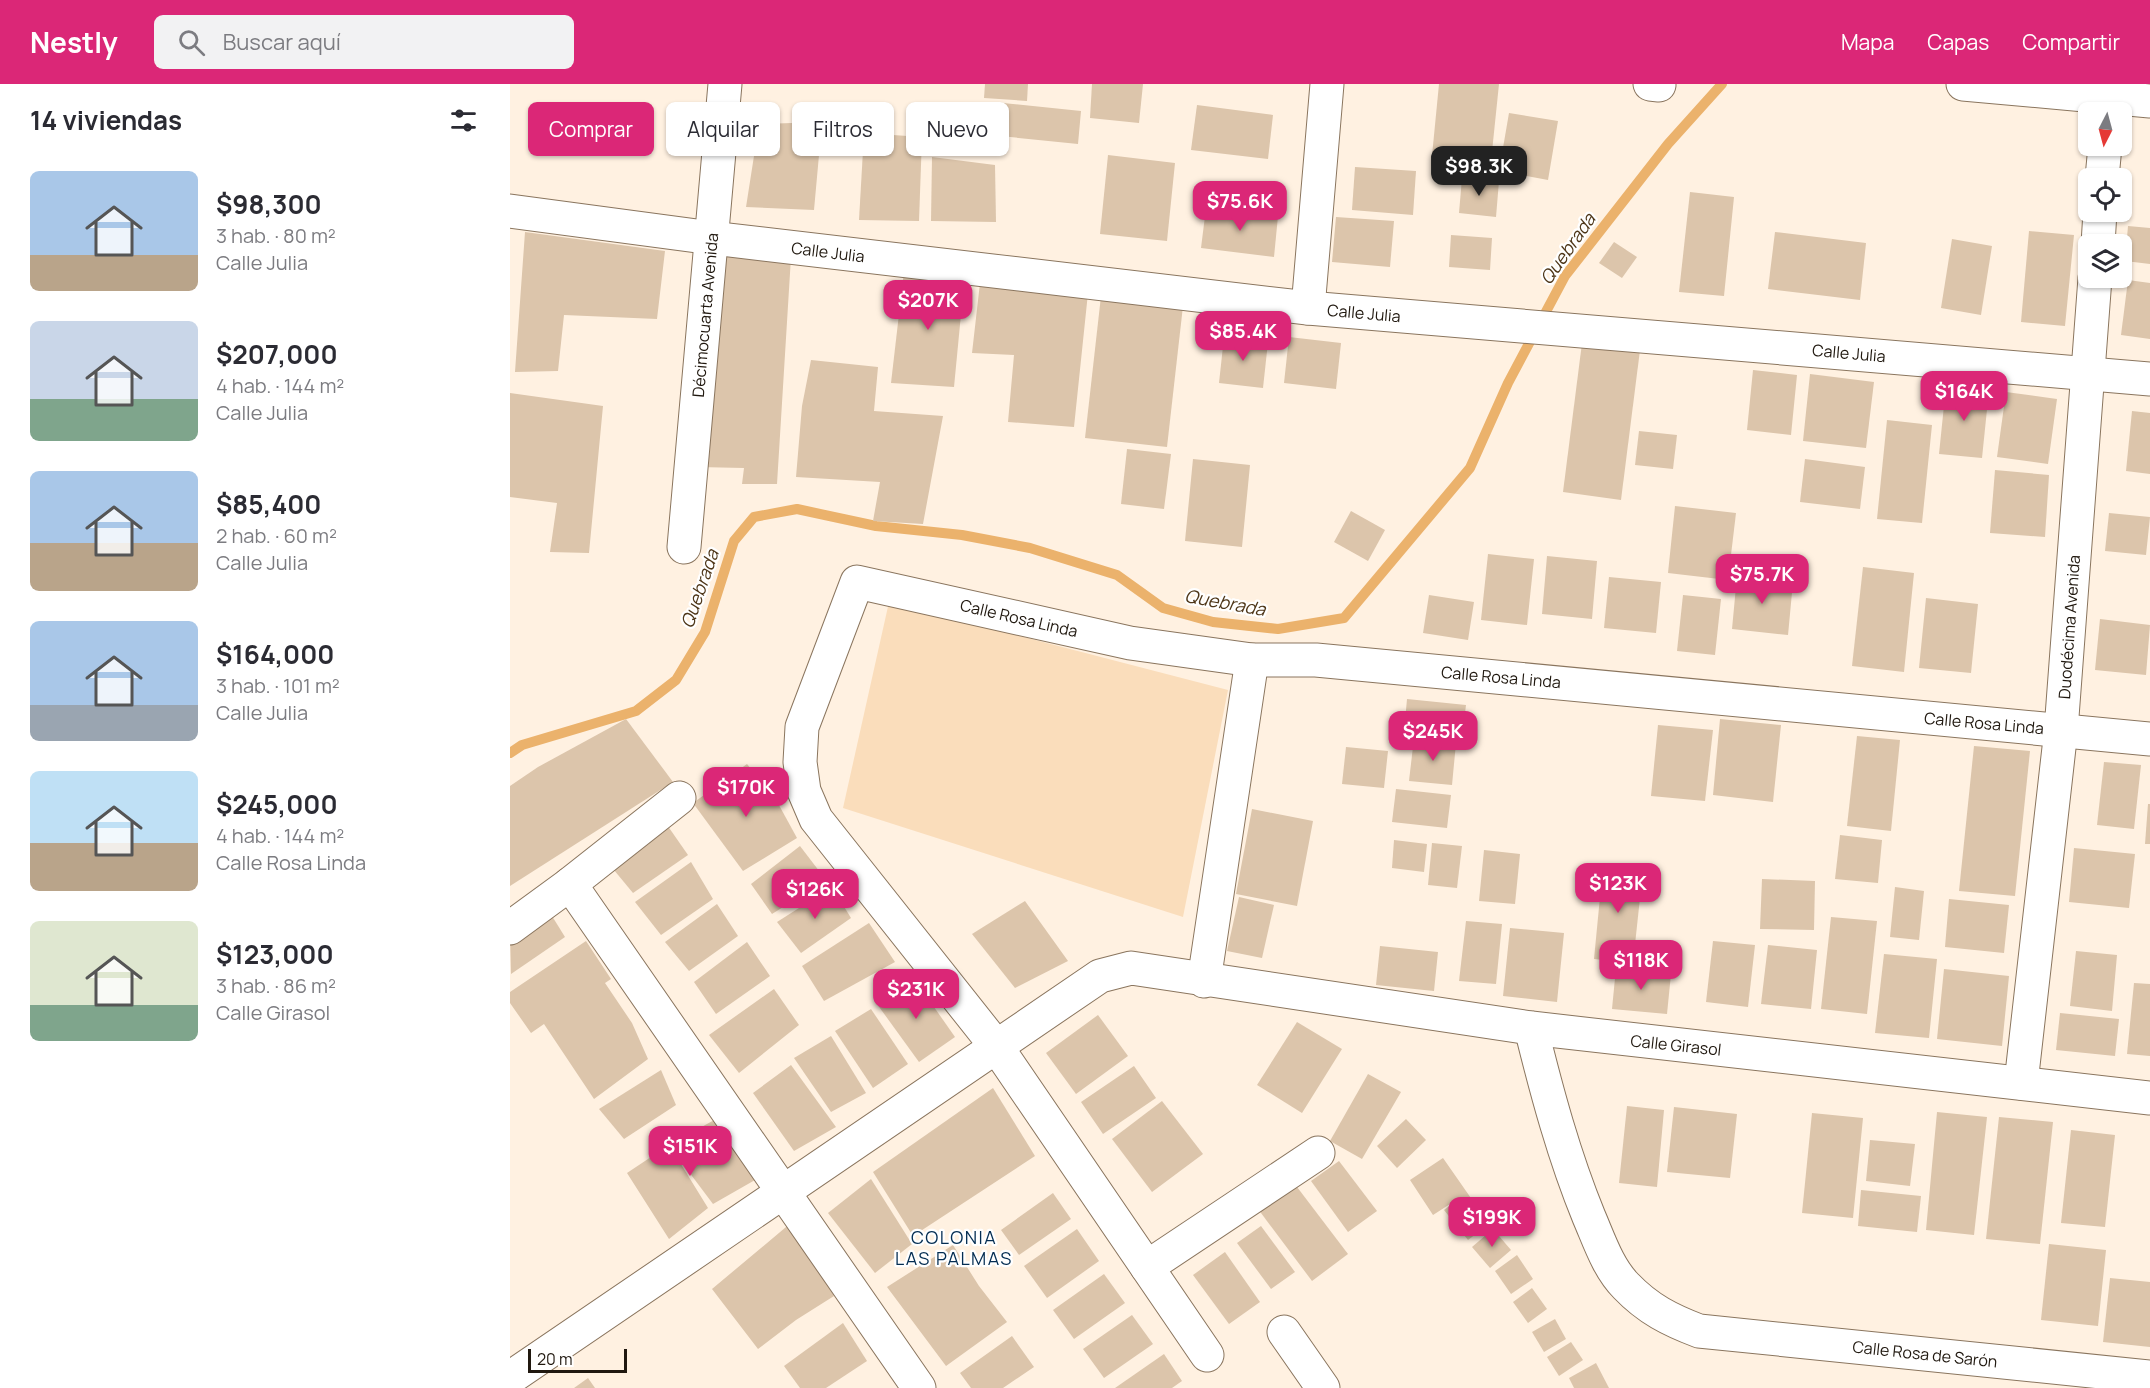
<!DOCTYPE html>
<html lang="es">
<head>
<meta charset="utf-8">
<style>
	body { margin:0; font-family:Manrope,sans-serif; background:#f2f2f3; color:#2b2b33; height:100vh; display:flex; flex-direction:column; font-size:22px; white-space:nowrap }
	* { box-sizing:border-box; margin:0 }
	p { font-size:20px; color:#7c7c81 }
	.icon { flex:none; width:33px; height:33px; fill:none; stroke:currentColor; stroke-width:2; stroke-linecap:round; stroke-linejoin:round }
	.map { position:relative; flex:1; overflow:hidden }
	.drawer { display:flex; flex-direction:column; background:#fff; width:510px }
	.drawer>* { flex:none }
	.hud { position:absolute; left:18px; top:18px; width:570px; height:54px; display:flex; gap:12px }
	.needle { width:39px; rotate:186deg }
	.controls { position:absolute; left:1568px; top:18px; display:grid; gap:12px }
	.controls a { display:grid; place-items:center; width:54px; height:54px; border-radius:9px; background:#fff; box-shadow:0 2px 4px #0004; font-size:30px }
	.scale { position:absolute; left:18px; bottom:15px; width:99px; box-sizing:border-box; padding-left:6px; border:3px solid #20180f; border-top:0; font-size:16px; line-height:21px; white-space:nowrap; color:#20180f; -webkit-text-stroke:4px #fff; paint-order:stroke }
	.price { position:absolute; translate:-50% -51px; padding:0 14px; border-radius:12px; background:#db2777; color:#fff; font-size:20px; line-height:39px; filter:drop-shadow(0 2px 3px #0008) }
	.price::after { content:''; position:absolute; left:50%; top:36px; width:18px; height:14px; margin-left:-9px; background:inherit; clip-path:polygon(0 0,100% 0,50% 100%) }
	.price.current { background:#222; color:#fff }
	ul { padding:0; list-style:none }
	li { display:flex; align-items:center; gap:18px; height:150px; padding:0 30px }
	li span { display:grid; place-items:center; flex:none; width:168px; height:120px; border-radius:9px; color:#555 }
	li>.icon { margin-inline-start:auto }
	span .icon { width:72px; height:72px; fill:#fffc; stroke-width:1 }
	li b { font-size:26px }
	h2 { display:flex; justify-content:space-between; align-items:center; height:72px; padding:0 30px; font-size:26px }
	.tag { padding:0 21px; border-radius:9px; background:#fff; box-shadow:0 2px 4px #0004; font-size:21px; line-height:54px }
	.tag.current { background:#db2777; color:#fff }
	header { display:flex; align-items:center; gap:36px; box-sizing:border-box; height:84px; padding:0 30px; background:#db2777; color:#fff }
	header strong { font-size:28px }
	nav { display:flex; gap:33px; margin-inline-start:auto; font-size:21px }
	.search { width:420px; height:54px; background:#f2f2f3; display:flex; align-items:center; gap:15px; box-sizing:border-box; padding:0 21px; border-radius:9px; color:#7c7c81; font-size:22px }
	main { display:flex; flex:1; min-height:0 }
	.map>svg:first-child { display:block }
</style>
</head>
<body>
<header>
<strong>Nestly</strong>
<div class="search"><svg class="icon" aria-label="search" viewBox="0 0 24 24"><circle cx="10" cy="10" r="6"/><path d="M15 15l6 6"/></svg>Buscar aquí</div>
<nav><a>Mapa</a><a>Capas</a><a>Compartir</a></nav>
</header>
<main>
<section class="drawer">
<h2>14 viviendas<svg class="icon" aria-label="filters" viewBox="0 0 24 24"><path d="M4 7h16M4 17h16"/><circle cx="9" cy="7" r="2"/><circle cx="15" cy="17" r="2"/></svg></h2>
<ul>
<li><span style="background:linear-gradient(#a9c7e8 70%,#b9a48a 0)"><svg class="icon" aria-label="home" viewBox="0 0 24 24"><path d="M3 11l9-7 9 7M6 9v11h12V9"/></svg></span><div><b>$98,300</b><p>3 hab. · 80 m²</p><p>Calle Julia</p></div></li>
<li><span style="background:linear-gradient(#c9d6e8 65%,#7fa58c 0)"><svg class="icon" aria-label="home" viewBox="0 0 24 24"><path d="M3 11l9-7 9 7M6 9v11h12V9"/></svg></span><div><b>$207,000</b><p>4 hab. · 144 m²</p><p>Calle Julia</p></div></li>
<li><span style="background:linear-gradient(#a9c7e8 60%,#b9a48a 0)"><svg class="icon" aria-label="home" viewBox="0 0 24 24"><path d="M3 11l9-7 9 7M6 9v11h12V9"/></svg></span><div><b>$85,400</b><p>2 hab. · 60 m²</p><p>Calle Julia</p></div></li>
<li><span style="background:linear-gradient(#a9c7e8 70%,#9aa5b1 0)"><svg class="icon" aria-label="home" viewBox="0 0 24 24"><path d="M3 11l9-7 9 7M6 9v11h12V9"/></svg></span><div><b>$164,000</b><p>3 hab. · 101 m²</p><p>Calle Julia</p></div></li>
<li><span style="background:linear-gradient(#bfe0f5 60%,#b9a48a 0)"><svg class="icon" aria-label="home" viewBox="0 0 24 24"><path d="M3 11l9-7 9 7M6 9v11h12V9"/></svg></span><div><b>$245,000</b><p>4 hab. · 144 m²</p><p>Calle Rosa Linda</p></div></li>
<li><span style="background:linear-gradient(#dfe7d0 70%,#7fa58c 0)"><svg class="icon" aria-label="home" viewBox="0 0 24 24"><path d="M3 11l9-7 9 7M6 9v11h12V9"/></svg></span><div><b>$123,000</b><p>3 hab. · 86 m²</p><p>Calle Girasol</p></div></li>
</ul>
</section>
<div class="map">
<svg width="1640" height="1304" viewBox="0 0 1640 1304">
	<rect width="100%" height="100%" fill="#fff1e1"/>
	<path fill="#faddbb" d="M 379,518 L 718,606 L 673,833 L 333,724 Z"/>
	<g fill="none" stroke-linecap="round" stroke-linejoin="round">
		<path stroke="#ebb26c" stroke-width="10" d="M 0,669 L 12,661 L 126,627 L 166,596 L 195,548 L 224,457 L 244,433 L 287,425 L 366,442 L 452,451 L 520,464 L 607,491 L 653,524 L 703,538 L 768,545 L 834,534 L 960,384 L 998,299 L 1055,192 L 1158,60 L 1212,0"/>
	</g>
	<g fill="#dcc5ab">
		<path d="M 475,0 L 518,0 L 517,17 L 474,14 Z"/>
		<path d="M 582,0 L 633,0 L 629,39 L 580,34 Z"/>
		<path d="M 929,0 L 989,0 L 980,87 L 921,82 Z"/>
		<path d="M 483,18 L 571,27 L 568,60 L 480,51 Z"/>
		<path d="M 687,21 L 763,31 L 758,75 L 681,66 Z"/>
		<path d="M 999,29 L 1048,37 L 1038,96 L 989,87 Z"/>
		<path d="M 312,38 L 304,126 L 236,123 L 249,40 Z"/>
		<path d="M 354,49 L 412,53 L 409,137 L 349,136 Z"/>
		<path d="M 598,71 L 665,79 L 657,157 L 590,150 Z"/>
		<path d="M 422,73 L 485,81 L 486,138 L 421,137 Z"/>
		<path d="M 845,83 L 906,87 L 903,131 L 842,126 Z"/>
		<path d="M 952,94 L 989,97 L 986,133 L 949,129 Z"/>
		<path d="M 1180,108 L 1224,113 L 1214,212 L 1169,208 Z"/>
		<path d="M 696,124 L 768,132 L 764,173 L 691,164 Z"/>
		<path d="M 826,133 L 884,137 L 880,183 L 822,178 Z"/>
		<path d="M 1618,142 L 1640,144 L 1640,180 L 1615,177 Z"/>
		<path d="M 1519,147 L 1564,151 L 1555,242 L 1511,238 Z"/>
		<path d="M 15,148 L 155,167 L 147,235 L 54,231 L 48,287 L 5,288 Z"/>
		<path d="M 1265,148 L 1356,159 L 1350,216 L 1258,205 Z"/>
		<path d="M 941,151 L 982,154 L 980,186 L 939,183 Z"/>
		<path d="M 1442,155 L 1482,162 L 1471,231 L 1431,224 Z"/>
		<path d="M 1104,158 L 1127,173 L 1112,194 L 1089,179 Z"/>
		<path d="M 211,164 L 281,173 L 267,400 L 232,400 L 234,384 L 188,383 Z"/>
		<path d="M 394,187 L 454,199 L 444,303 L 381,299 Z"/>
		<path d="M 1618,196 L 1640,199 L 1640,255 L 1611,251 Z"/>
		<path d="M 470,199 L 578,209 L 564,343 L 498,338 L 504,271 L 462,269 Z"/>
		<path d="M 591,212 L 673,222 L 657,363 L 575,354 Z"/>
		<path d="M 714,253 L 758,258 L 753,304 L 709,299 Z"/>
		<path d="M 779,253 L 831,259 L 826,305 L 774,299 Z"/>
		<path d="M 1072,259 L 1130,266 L 1111,416 L 1053,408 Z"/>
		<path d="M 301,276 L 368,283 L 364,327 L 433,332 L 413,440 L 363,437 L 370,398 L 286,393 L 292,322 Z"/>
		<path d="M 1243,286 L 1287,291 L 1281,351 L 1237,346 Z"/>
		<path d="M 1300,290 L 1364,298 L 1356,364 L 1293,357 Z"/>
		<path d="M 1436,302 L 1479,306 L 1472,374 L 1429,370 Z"/>
		<path d="M 1496,308 L 1547,315 L 1538,380 L 1487,373 Z"/>
		<path d="M 0,309 L 93,322 L 79,469 L 40,468 L 47,419 L 0,413 Z"/>
		<path d="M 1622,327 L 1640,329 L 1640,390 L 1616,387 Z"/>
		<path d="M 1377,336 L 1422,341 L 1412,439 L 1367,435 Z"/>
		<path d="M 1129,347 L 1167,351 L 1163,385 L 1125,381 Z"/>
		<path d="M 617,365 L 661,370 L 654,425 L 611,420 Z"/>
		<path d="M 683,375 L 740,381 L 732,463 L 675,457 Z"/>
		<path d="M 1295,375 L 1355,383 L 1350,425 L 1290,418 Z"/>
		<path d="M 1485,386 L 1539,391 L 1535,453 L 1480,449 Z"/>
		<path d="M 1165,422 L 1226,429 L 1218,496 L 1158,489 Z"/>
		<path d="M 841,427 L 875,446 L 858,477 L 824,458 Z"/>
		<path d="M 1599,429 L 1640,433 L 1636,471 L 1595,467 Z"/>
		<path d="M 978,470 L 1024,475 L 1017,541 L 971,536 Z"/>
		<path d="M 1037,472 L 1087,477 L 1082,535 L 1032,530 Z"/>
		<path d="M 1353,483 L 1404,489 L 1394,588 L 1342,582 Z"/>
		<path d="M 1227,492 L 1283,498 L 1278,551 L 1222,545 Z"/>
		<path d="M 1099,493 L 1151,498 L 1146,549 L 1094,544 Z"/>
		<path d="M 919,511 L 964,518 L 958,556 L 913,549 Z"/>
		<path d="M 1173,511 L 1211,515 L 1205,571 L 1167,567 Z"/>
		<path d="M 1416,514 L 1468,520 L 1461,589 L 1409,584 Z"/>
		<path d="M 1590,535 L 1640,541 L 1636,591 L 1585,586 Z"/>
		<path d="M 897,615 L 956,621 L 952,654 L 894,648 Z"/>
		<path d="M 116,635 L 163,698 L 0,802 L 0,702 L 28,683 Z"/>
		<path d="M 1210,635 L 1271,641 L 1263,718 L 1203,711 Z"/>
		<path d="M 1148,641 L 1203,646 L 1195,717 L 1141,712 Z"/>
		<path d="M 1347,652 L 1390,656 L 1381,747 L 1337,742 Z"/>
		<path d="M 904,654 L 946,659 L 942,701 L 899,697 Z"/>
		<path d="M 1464,662 L 1520,667 L 1505,812 L 1449,807 Z"/>
		<path d="M 836,663 L 878,667 L 874,704 L 832,700 Z"/>
		<path d="M 1594,678 L 1631,681 L 1624,745 L 1587,741 Z"/>
		<path d="M 237,680 L 264,712 L 287,754 L 233,787 L 183,719 Z"/>
		<path d="M 886,705 L 941,711 L 937,744 L 882,738 Z"/>
		<path d="M 1638,720 L 1640,720 L 1640,760 L 1635,760 Z"/>
		<path d="M 742,725 L 803,737 L 787,822 L 726,810 Z"/>
		<path d="M 155,738 L 178,771 L 123,809 L 99,780 Z"/>
		<path d="M 1330,751 L 1372,756 L 1368,799 L 1325,795 Z"/>
		<path d="M 884,756 L 917,760 L 914,788 L 882,784 Z"/>
		<path d="M 922,759 L 952,762 L 947,804 L 918,801 Z"/>
		<path d="M 290,762 L 316,796 L 262,830 L 241,800 Z"/>
		<path d="M 1564,764 L 1625,770 L 1619,824 L 1559,818 Z"/>
		<path d="M 974,766 L 1010,770 L 1005,820 L 969,817 Z"/>
		<path d="M 181,778 L 203,815 L 151,851 L 125,818 Z"/>
		<path d="M 1093,782 L 1133,786 L 1123,879 L 1084,875 Z"/>
		<path d="M 1252,795 L 1305,797 L 1304,846 L 1250,845 Z"/>
		<path d="M 322,803 L 341,834 L 291,869 L 267,838 Z"/>
		<path d="M 1385,803 L 1414,807 L 1409,856 L 1380,853 Z"/>
		<path d="M 729,813 L 764,821 L 752,874 L 717,867 Z"/>
		<path d="M 1439,815 L 1499,821 L 1494,869 L 1435,863 Z"/>
		<path d="M 515,817 L 558,877 L 505,904 L 462,850 Z"/>
		<path d="M 207,820 L 228,852 L 179,887 L 155,858 Z"/>
		<path d="M 37,824 L 55,853 L 1,890 L 0,850 Z"/>
		<path d="M 1321,833 L 1367,837 L 1357,930 L 1311,925 Z"/>
		<path d="M 956,837 L 992,840 L 986,900 L 949,897 Z"/>
		<path d="M 359,839 L 385,878 L 314,917 L 292,882 Z"/>
		<path d="M 1000,844 L 1054,849 L 1047,918 L 993,912 Z"/>
		<path d="M 76,857 L 101,895 L 95,899 L 122,939 L 138,975 L 84,1015 L 34,940 L 21,949 L 0,919 L 0,908 Z"/>
		<path d="M 1203,857 L 1245,861 L 1238,923 L 1196,918 Z"/>
		<path d="M 237,858 L 260,892 L 206,930 L 184,898 Z"/>
		<path d="M 1258,861 L 1307,866 L 1301,925 L 1251,920 Z"/>
		<path d="M 870,862 L 928,868 L 924,907 L 866,901 Z"/>
		<path d="M 1566,867 L 1607,871 L 1602,927 L 1560,922 Z"/>
		<path d="M 1374,870 L 1427,875 L 1419,954 L 1365,949 Z"/>
		<path d="M 1106,884 L 1161,890 L 1157,930 L 1102,925 Z"/>
		<path d="M 1434,885 L 1499,892 L 1492,962 L 1427,955 Z"/>
		<path d="M 403,893 L 445,953 L 409,978 L 367,920 Z"/>
		<path d="M 1624,899 L 1640,900 L 1640,972 L 1617,970 Z"/>
		<path d="M 264,905 L 289,941 L 229,989 L 199,951 Z"/>
		<path d="M 361,925 L 398,980 L 363,1004 L 325,947 Z"/>
		<path d="M 1550,929 L 1609,935 L 1605,972 L 1546,966 Z"/>
		<path d="M 588,931 L 618,972 L 566,1010 L 536,969 Z"/>
		<path d="M 787,938 L 832,965 L 792,1029 L 747,1001 Z"/>
		<path d="M 321,952 L 356,1009 L 321,1028 L 284,974 Z"/>
		<path d="M 281,981 L 326,1043 L 284,1067 L 243,1009 Z"/>
		<path d="M 624,982 L 646,1014 L 593,1050 L 571,1018 Z"/>
		<path d="M 151,986 L 166,1021 L 114,1055 L 89,1025 Z"/>
		<path d="M 858,990 L 891,1008 L 852,1075 L 820,1057 Z"/>
		<path d="M 483,1004 L 525,1072 L 403,1152 L 363,1088 Z"/>
		<path d="M 652,1017 L 693,1070 L 642,1108 L 602,1055 Z"/>
		<path d="M 1117,1022 L 1154,1026 L 1147,1103 L 1109,1099 Z"/>
		<path d="M 1164,1023 L 1227,1030 L 1220,1094 L 1157,1088 Z"/>
		<path d="M 1427,1028 L 1477,1033 L 1464,1151 L 1416,1146 Z"/>
		<path d="M 1302,1029 L 1353,1034 L 1343,1134 L 1292,1129 Z"/>
		<path d="M 1489,1033 L 1543,1038 L 1530,1160 L 1476,1155 Z"/>
		<path d="M 206,1035 L 245,1096 L 203,1120 L 161,1064 L 198,1124 L 159,1155 L 117,1089 L 159,1061 Z"/>
		<path d="M 896,1035 L 916,1056 L 887,1084 L 867,1062 Z"/>
		<path d="M 1561,1046 L 1605,1051 L 1595,1143 L 1551,1139 Z"/>
		<path d="M 1360,1056 L 1405,1060 L 1400,1102 L 1356,1097 Z"/>
		<path d="M 933,1074 L 979,1140 L 958,1156 L 934,1126 L 951,1113 L 923,1131 L 900,1096 Z"/>
		<path d="M 829,1077 L 867,1127 L 838,1148 L 801,1097 Z"/>
		<path d="M 361,1095 L 402,1160 L 365,1189 L 318,1129 Z"/>
		<path d="M 784,1099 L 838,1170 L 802,1197 L 748,1125 Z"/>
		<path d="M 1351,1106 L 1411,1112 L 1407,1148 L 1348,1142 Z"/>
		<path d="M 543,1109 L 561,1135 L 509,1171 L 491,1146 Z"/>
		<path d="M 282,1138 L 324,1212 L 286,1236 L 248,1265 L 202,1205 Z"/>
		<path d="M 751,1142 L 785,1188 L 761,1205 L 727,1159 Z"/>
		<path d="M 567,1145 L 589,1177 L 537,1214 L 514,1182 Z"/>
		<path d="M 983,1145 L 1001,1166 L 980,1184 L 962,1163 Z"/>
		<path d="M 1539,1160 L 1596,1166 L 1588,1242 L 1531,1236 Z"/>
		<path d="M 443,1161 L 469,1202 L 497,1238 L 436,1282 L 377,1203 Z"/>
		<path d="M 715,1168 L 750,1218 L 719,1240 L 683,1191 Z"/>
		<path d="M 1007,1171 L 1023,1195 L 1001,1210 L 985,1187 Z"/>
		<path d="M 594,1190 L 615,1219 L 564,1255 L 543,1226 Z"/>
		<path d="M 1600,1194 L 1640,1198 L 1640,1263 L 1593,1258 Z"/>
		<path d="M 1022,1204 L 1037,1225 L 1018,1239 L 1003,1218 Z"/>
		<path d="M 622,1231 L 643,1260 L 594,1294 L 573,1265 Z"/>
		<path d="M 1045,1235 L 1056,1255 L 1034,1268 L 1022,1248 Z"/>
		<path d="M 333,1239 L 357,1277 L 316,1304 L 290,1304 L 274,1282 Z"/>
		<path d="M 502,1252 L 524,1283 L 493,1304 L 461,1304 L 450,1289 Z"/>
		<path d="M 1061,1258 L 1073,1276 L 1049,1292 L 1037,1273 Z"/>
		<path d="M 654,1270 L 672,1297 L 662,1304 L 605,1304 Z"/>
		<path d="M 1086,1279 L 1099,1304 L 1064,1304 L 1059,1294 Z"/>
		<path d="M 78,1294 L 85,1304 L 64,1304 Z"/>
	</g>
	<g fill="none" stroke-linecap="round" stroke-linejoin="round">
		<defs>
			<g id="street">
				<path d="M 1140,0 L 1149,1"/>
				<path d="M 1453,0 L 1640,17"/>
				<path d="M 1592,94 L 1595,62"/>
				<path d="M 0,127 L 202,154 L 798,224 L 1640,295"/>
				<path d="M 1588,160 L 1590,128"/>
				<path d="M 798,224 L 817,0"/>
				<path d="M 174,463 L 215,0"/>
				<path d="M 60,800 L 409,1304"/>
				<path d="M 0,844 L 60,800 L 169,714"/>
				<path d="M 694,897 L 742,576"/>
				<path d="M 1021,944 C 1037,1009 1054,1072 1079,1133 C 1089,1156 1098,1184 1116,1202 C 1138,1225 1160,1236 1189,1247 L 1640,1293"/>
				<path d="M 1511,999 L 1551,646 L 1585,194"/>
				<path d="M 637,1183 L 808,1069"/>
				<path d="M 774,1248 L 813,1304"/>
				<path d="M 697,1271 L 486,962 L 306,735 L 294,707 L 290,678 L 292,643 L 347,498 L 620,559 L 742,576 L 806,576 L 1640,655"/>
				<path d="M 0,1294 L 590,892 L 621,884 L 1021,944 L 1640,1014"/>
			</g>
		</defs>
		<use href="#street" stroke="#8a755e" stroke-width="35"/>
		<use href="#street" stroke="#fff" stroke-width="33"/>
	</g>
	<g text-anchor="middle" stroke-width="4.5" stroke-linejoin="round" paint-order="stroke">
		<g font-size="16" fill="#20180f" stroke="#fff">
			<text transform="translate(318 168) rotate(7)" y="6">Calle Julia</text>
			<text transform="translate(854 229) rotate(5)" y="6">Calle Julia</text>
			<text transform="translate(195 231) rotate(-85)" y="6">Décimocuarta Avenida</text>
			<text transform="translate(1339 269) rotate(5)" y="6">Calle Julia</text>
			<text transform="translate(509 534) rotate(13)" y="6">Calle Rosa Linda</text>
			<text transform="translate(1559 543) rotate(-86)" y="6">Duodécima Avenida</text>
			<text transform="translate(991 593) rotate(5)" y="6">Calle Rosa Linda</text>
			<text transform="translate(1474 639) rotate(5)" y="6">Calle Rosa Linda</text>
			<text transform="translate(1166 961) rotate(6)" y="6">Calle Girasol</text>
			<text transform="translate(1415 1270) rotate(6)" y="6">Calle Rosa de Sarón</text>
		</g>
		<g font-size="18" font-style="italic" fill="#4e3618" stroke="#fff">
			<text transform="translate(1058 165) rotate(-55)" y="6">Quebrada</text>
			<text transform="translate(190 505) rotate(-71)" y="6">Quebrada</text>
			<text transform="translate(715 519) rotate(10)" y="6">Quebrada</text>
		</g>
		<g font-size="18" letter-spacing="1.5" fill="#042d52" stroke="#fff">
			<text x="444" y="1160">COLONIA<tspan x="444" dy="21">LAS PALMAS</tspan></text>
		</g>
	</g>
</svg>
<div class="controls">
<a><svg class="needle" viewBox="-14 -14 28 28"><path d="M0-13l5 13h-10z" fill="#e53935"/><path d="M0 13l5-13h-10z" fill="#7c7c81"/></svg></a>
<a><svg class="icon" aria-label="locate" viewBox="0 0 24 24"><circle cx="12" cy="12" r="6"/><path d="M12 2v4M12 18v4M2 12h4M18 12h4"/></svg></a>
<a><svg class="icon" aria-label="layers" viewBox="0 0 24 24"><path d="M12 4l9 5-9 5-9-5zM3 14l9 5 9-5"/></svg></a>
</div>
<div class="scale">20 m</div>
<b class="price current" style="left:969px;top:113px">$98.3K</b>
<b class="price" style="left:730px;top:148px">$75.6K</b>
<b class="price" style="left:418px;top:247px">$207K</b>
<b class="price" style="left:733px;top:278px">$85.4K</b>
<b class="price" style="left:1454px;top:338px">$164K</b>
<b class="price" style="left:1252px;top:521px">$75.7K</b>
<b class="price" style="left:923px;top:678px">$245K</b>
<b class="price" style="left:236px;top:734px">$170K</b>
<b class="price" style="left:1108px;top:830px">$123K</b>
<b class="price" style="left:305px;top:836px">$126K</b>
<b class="price" style="left:1131px;top:907px">$118K</b>
<b class="price" style="left:406px;top:936px">$231K</b>
<b class="price" style="left:180px;top:1093px">$151K</b>
<b class="price" style="left:982px;top:1164px">$199K</b>
<div class="hud">
<a class="tag current">Comprar</a>
<a class="tag">Alquilar</a>
<a class="tag">Filtros</a>
<a class="tag">Nuevo</a>
</div>
</div>
</main>
</body>
</html>
